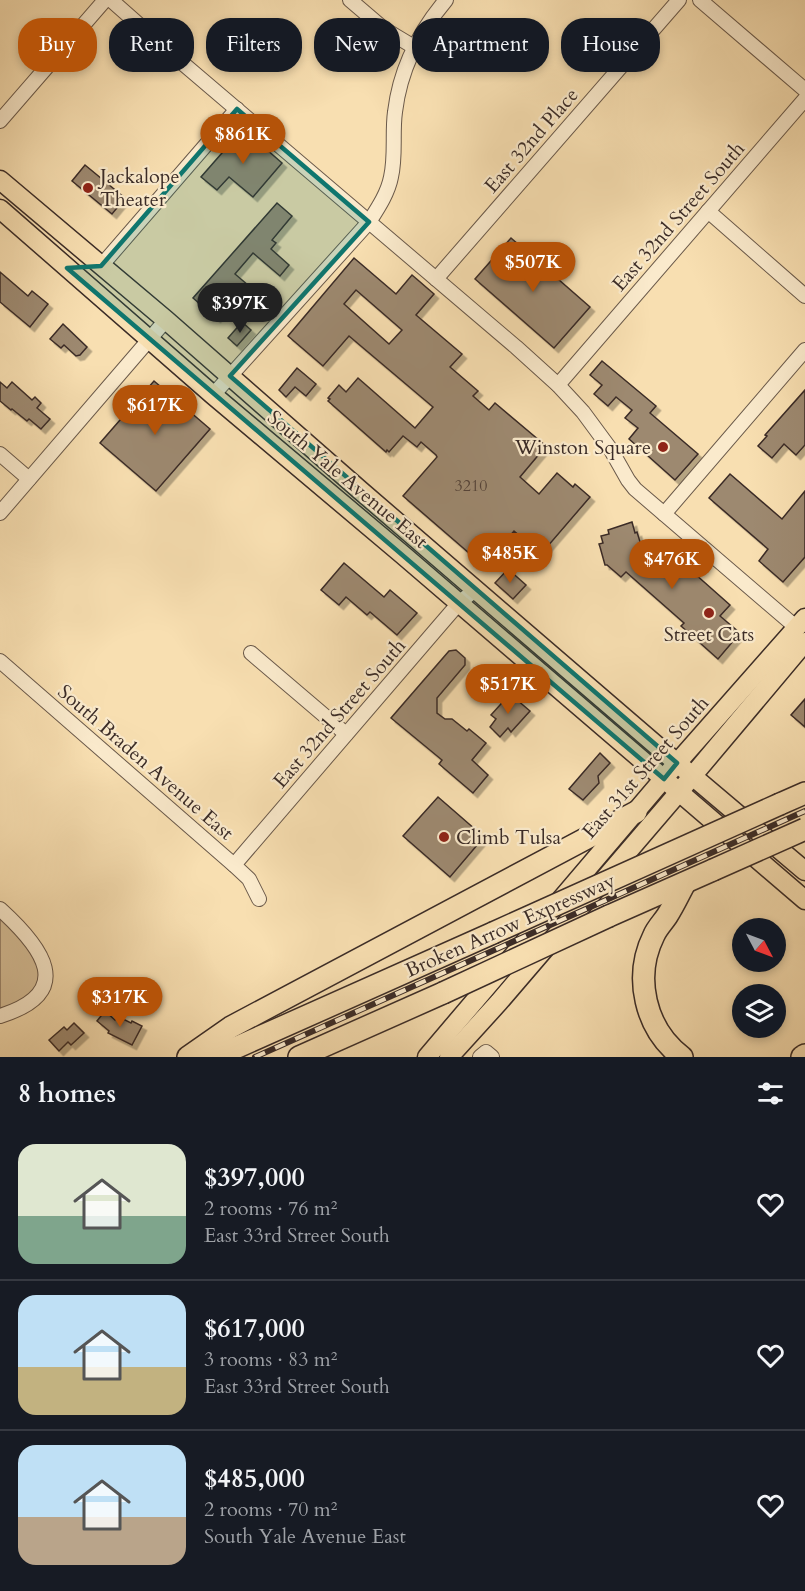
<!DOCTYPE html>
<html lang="en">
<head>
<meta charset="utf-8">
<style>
	body { margin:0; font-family:Cardo,serif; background:#20242c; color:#f1f3f6; height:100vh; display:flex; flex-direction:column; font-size:22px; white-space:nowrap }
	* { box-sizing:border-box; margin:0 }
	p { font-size:20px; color:#9ea1a6 }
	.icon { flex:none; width:33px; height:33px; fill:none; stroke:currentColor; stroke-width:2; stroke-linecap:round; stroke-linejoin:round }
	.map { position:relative; height:1057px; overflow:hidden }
	.drawer { display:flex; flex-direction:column; background:#171b24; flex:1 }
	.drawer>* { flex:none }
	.hud { position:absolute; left:18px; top:18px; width:770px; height:54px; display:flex; gap:12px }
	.needle { width:39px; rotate:131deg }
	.fabs { position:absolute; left:732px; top:918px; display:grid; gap:12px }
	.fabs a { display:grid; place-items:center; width:54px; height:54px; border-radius:50%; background:#171b24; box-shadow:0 3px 9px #0003; font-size:30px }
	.price { position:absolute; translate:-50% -51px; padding:0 14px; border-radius:21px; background:#b45309; color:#fff; font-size:20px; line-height:39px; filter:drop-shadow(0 2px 3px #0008) }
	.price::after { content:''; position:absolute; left:50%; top:36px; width:18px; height:14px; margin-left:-9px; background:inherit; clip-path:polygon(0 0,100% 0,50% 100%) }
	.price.selected { background:#222; color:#fff }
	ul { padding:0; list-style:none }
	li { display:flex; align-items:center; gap:18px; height:150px; padding:0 18px }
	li+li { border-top:2px solid #363941 }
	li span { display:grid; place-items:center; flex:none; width:168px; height:120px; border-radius:18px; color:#555 }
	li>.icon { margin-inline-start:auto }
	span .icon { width:72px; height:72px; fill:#fffc; stroke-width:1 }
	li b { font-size:26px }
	h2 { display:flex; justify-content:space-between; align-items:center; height:72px; padding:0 18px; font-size:26px }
	.pill { padding:0 21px; border-radius:24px; background:#171b24; box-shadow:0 3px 9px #0003; font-size:21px; line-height:54px }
	.pill.selected { background:#b45309; color:#fff }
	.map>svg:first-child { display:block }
</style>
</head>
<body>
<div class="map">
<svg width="805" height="1057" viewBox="0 0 805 1057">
	<defs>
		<filter id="shadow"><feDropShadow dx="4.5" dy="4.5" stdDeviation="0" flood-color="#0004"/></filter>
	</defs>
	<rect width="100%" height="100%" fill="#f8dfb1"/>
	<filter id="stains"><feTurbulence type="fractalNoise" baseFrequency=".00333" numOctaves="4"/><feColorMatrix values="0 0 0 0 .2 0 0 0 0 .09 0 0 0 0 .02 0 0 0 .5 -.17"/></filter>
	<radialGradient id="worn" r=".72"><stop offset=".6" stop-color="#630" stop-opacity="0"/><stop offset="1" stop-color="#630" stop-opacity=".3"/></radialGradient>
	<path fill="#d8c19a" stroke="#8a7660" stroke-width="1.5" d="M 0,916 C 21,938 63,975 22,1000 C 15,1004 7,1007 0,1009 Z"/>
	<g fill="#9d896f" stroke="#3b2c27" stroke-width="1.5" fill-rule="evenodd" filter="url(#shadow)">
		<path d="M 243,129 L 282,163 L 253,197 L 229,177 L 217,190 L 201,177 Z"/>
		<path d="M 85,165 L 125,198 L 112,214 L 72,181 Z"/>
		<path d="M 277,203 L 292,216 L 272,240 L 276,243 L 271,249 L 289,265 L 280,276 L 253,253 L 235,274 L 262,297 L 251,310 L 235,296 L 216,318 L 193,298 Z"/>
		<path d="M 511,238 L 590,307 L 554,348 L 475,279 Z"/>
		<path d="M 354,258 L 396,294 L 412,275 L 434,294 L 416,315 L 462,354 L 450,367 L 478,391 L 473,396 L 489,410 L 495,403 L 546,446 L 520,477 L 539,494 L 557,473 L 573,487 L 575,484 L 590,497 L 541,554 L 514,531 L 484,566 L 403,496 L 437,457 L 436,455 L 421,442 L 417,447 L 403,436 L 389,452 L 387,450 L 386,452 L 328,401 L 330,399 L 328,398 L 339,385 L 346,392 L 358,378 L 415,428 L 433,407 L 349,336 L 323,366 L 288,336 ZM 356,290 L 402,330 L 389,344 L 344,304 Z"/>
		<path d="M 0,272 L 28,296 L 32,291 L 48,304 L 30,327 L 0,302 Z"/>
		<path d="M 242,322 L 251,330 L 237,346 L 228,338 Z"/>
		<path d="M 63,324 L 87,347 L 80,355 L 76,356 L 64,345 L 61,348 L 50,339 Z"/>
		<path d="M 602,361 L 656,406 L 650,413 L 698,454 L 675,480 L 629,439 L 638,428 L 625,418 L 632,410 L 616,397 L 608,406 L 594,394 L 602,385 L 590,375 Z"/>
		<path d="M 297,368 L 316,384 L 306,396 L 295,387 L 286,397 L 279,390 Z"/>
		<path d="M 154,381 L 210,429 L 156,491 L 100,443 Z"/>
		<path d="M 0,382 L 7,388 L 12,382 L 32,400 L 35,397 L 41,403 L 37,408 L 50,419 L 41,429 L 29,419 L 27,421 L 12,409 L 11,410 L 0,401 Z"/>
		<path d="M 805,390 L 805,445 L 796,455 L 784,444 L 772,458 L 758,446 L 767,436 L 765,435 Z"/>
		<path d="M 730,474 L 782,519 L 805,491 L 805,557 L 783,582 L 759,561 L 768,549 L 709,498 Z"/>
		<path d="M 632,522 L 635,533 L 637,532 L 646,561 L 662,575 L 677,558 L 730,605 L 720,616 L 740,633 L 718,659 L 681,626 L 684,623 L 626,572 L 621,577 L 607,565 L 605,565 L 600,547 L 599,544 L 603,543 L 601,536 L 609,534 L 608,530 Z"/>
		<path d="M 344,563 L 384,597 L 390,590 L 417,613 L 397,635 L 370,612 L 367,615 L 346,597 L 339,605 L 321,590 Z"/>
		<path d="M 508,569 L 526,585 L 513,599 L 495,583 Z"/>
		<path d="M 456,650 L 465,658 L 465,665 L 437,698 L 437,713 L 445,719 L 452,719 L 467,731 L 469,729 L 486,743 L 472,760 L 488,775 L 473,793 L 439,764 L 442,760 L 391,718 L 449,651 Z"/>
		<path d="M 510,694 L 530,711 L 511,732 L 508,728 L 500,737 L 490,727 L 496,719 L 491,715 Z"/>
		<path d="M 805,699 L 805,727 L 791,715 Z"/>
		<path d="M 600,753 L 610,763 L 598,776 L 599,783 L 583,800 L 569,789 Z"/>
		<path d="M 438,797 L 484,837 L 450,877 L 403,836 Z"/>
		<path d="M 105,1011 L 115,1020 L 117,1016 L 131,1023 L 132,1021 L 142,1026 L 132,1045 L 108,1033 L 109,1031 L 97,1021 Z"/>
		<path d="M 74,1023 L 84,1033 L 71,1045 L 68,1042 L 59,1051 L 49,1040 L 64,1027 L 67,1030 Z"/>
	</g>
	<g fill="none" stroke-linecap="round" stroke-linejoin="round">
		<defs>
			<g id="minor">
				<path d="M 111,0 L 180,61 L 516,347 L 558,385 L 583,412 L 611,450 L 628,480 L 635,489 L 797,628"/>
				<path d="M 350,0 L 384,29 L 414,47"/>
				<path d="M 700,0 L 805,90"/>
				<path d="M 0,121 L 105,0"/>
				<path d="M 708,211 L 805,296"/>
				<path d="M 101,266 L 237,109"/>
				<path d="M 436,279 L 679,0"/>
				<path d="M 558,385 L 805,99"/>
				<path d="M 213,395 L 369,222 C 378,208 388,193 391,177 C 396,156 392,133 395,112 C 400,70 419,32 446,0"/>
				<path d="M 0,454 L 29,479"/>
				<path d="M 0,513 L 166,320"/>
				<path d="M 664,514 L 805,350"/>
				<path d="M 251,653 L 346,734"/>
				<path d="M 0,661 L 234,865 L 249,879 L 259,899"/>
				<path d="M 234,865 L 440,625 L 459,603 L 476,589"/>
				<path d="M 0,909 C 42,947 77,992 0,1016"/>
				<path d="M 480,1057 L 486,1052 L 492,1057"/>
			</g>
			<g id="major">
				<path d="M 0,180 L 166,320 L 361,491 L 677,763 L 805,871"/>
				<path d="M 0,209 L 213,395 L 403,555 L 805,900"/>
				<path d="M 427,1057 L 677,763 L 805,618"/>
				<path d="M 449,1057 L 499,1002 L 679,792 L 805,642"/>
			</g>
			<g id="highway">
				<path d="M 780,804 L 805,793"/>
				<path d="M 609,916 L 713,870"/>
				<path d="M 188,1057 L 231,1027 L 636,812"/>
				<path d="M 215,1057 L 493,933"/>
				<path d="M 299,1057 L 443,993"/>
				<path d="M 682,1057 C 645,1029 633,977 654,935 C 657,928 663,922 667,916 C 674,905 679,894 685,883"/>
				<path d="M 802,1057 L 805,1055"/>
			</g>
		</defs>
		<use href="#minor" stroke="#6a594a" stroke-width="16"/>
		<use href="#major" stroke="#3b2c27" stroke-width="21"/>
		<use href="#highway" stroke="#3b2c27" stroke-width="24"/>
		<use href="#minor" stroke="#faeacc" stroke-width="14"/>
		<use href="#major" stroke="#f8dfb1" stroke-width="18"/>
		<use href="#highway" stroke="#f8dfb1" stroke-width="21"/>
		<defs>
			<path id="rail" d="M 255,1057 L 805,811"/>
		</defs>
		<use href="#rail" stroke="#3b2c27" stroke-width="6"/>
		<use href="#rail" stroke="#faeacc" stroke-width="4" stroke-dasharray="11" stroke-linecap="butt"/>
		<defs>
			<g id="highway-bridge">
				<path d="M 713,870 L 805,829"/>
				<path d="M 493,933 L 780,804"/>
				<path d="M 443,993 L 609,916"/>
			</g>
		</defs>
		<use href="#highway-bridge" stroke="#3b2c27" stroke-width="24" stroke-linecap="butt"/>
		<use href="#highway-bridge" stroke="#f8dfb1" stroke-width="21"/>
	</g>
	<path fill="#0f766e" fill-opacity="0.2" stroke="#0f766e" stroke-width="4.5" stroke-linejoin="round" d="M 237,109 L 369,222 L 230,376 L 677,763 L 664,779 L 67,268 L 101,266 Z"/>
	<g fill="#8f2418" stroke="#faeacc" stroke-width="2">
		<circle cx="88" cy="188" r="6"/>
		<circle cx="663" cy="447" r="6"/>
		<circle cx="709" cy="613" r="6"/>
		<circle cx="444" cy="837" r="6"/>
	</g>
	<g text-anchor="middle" stroke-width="4.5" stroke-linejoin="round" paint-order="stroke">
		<g font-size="16" fill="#544339">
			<text x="471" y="491">3210</text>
		</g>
		<g font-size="20" fill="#3b2c27" stroke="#faeacc">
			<text transform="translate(531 140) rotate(-49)" y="7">East 32nd Place</text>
			<text transform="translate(678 216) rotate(-49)" y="7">East 32nd Street South</text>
			<text transform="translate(348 479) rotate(40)" y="7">South Yale Avenue East</text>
			<text transform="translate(339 713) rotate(-49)" y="7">East 32nd Street South</text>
			<text transform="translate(146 762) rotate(41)" y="7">South Braden Avenue East</text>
			<text transform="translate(645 767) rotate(-49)" y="7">East 31st Street South</text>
			<text transform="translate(510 925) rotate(-24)" y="7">Broken Arrow Expressway</text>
		</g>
		<g font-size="20" fill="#3b2c27" stroke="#faeacc" text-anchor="start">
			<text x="100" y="183">Jackalope<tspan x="100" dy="23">Theater</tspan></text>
			<text x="651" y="454" text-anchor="end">Winston Square</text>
			<text x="709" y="641" text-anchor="middle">Street Cats</text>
			<text x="456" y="844">Climb Tulsa</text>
		</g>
	</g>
	<rect width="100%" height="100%" filter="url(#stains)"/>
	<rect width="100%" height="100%" fill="url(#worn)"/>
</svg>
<div class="fabs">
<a><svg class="needle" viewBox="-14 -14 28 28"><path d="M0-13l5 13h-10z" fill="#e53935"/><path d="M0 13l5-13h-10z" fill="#9ea1a6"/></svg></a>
<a><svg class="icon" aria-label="layers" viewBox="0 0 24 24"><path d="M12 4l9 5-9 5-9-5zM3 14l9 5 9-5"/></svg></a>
</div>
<b class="price" style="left:243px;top:165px">$861K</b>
<b class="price" style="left:533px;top:293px">$507K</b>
<b class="price selected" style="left:240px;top:334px">$397K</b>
<b class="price" style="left:155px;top:436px">$617K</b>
<b class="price" style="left:510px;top:584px">$485K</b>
<b class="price" style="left:672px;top:590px">$476K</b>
<b class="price" style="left:508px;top:715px">$517K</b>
<b class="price" style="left:120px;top:1028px">$317K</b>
<div class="hud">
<a class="pill selected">Buy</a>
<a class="pill">Rent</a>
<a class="pill">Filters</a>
<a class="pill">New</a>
<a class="pill">Apartment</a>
<a class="pill">House</a>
</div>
</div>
<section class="drawer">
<h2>8 homes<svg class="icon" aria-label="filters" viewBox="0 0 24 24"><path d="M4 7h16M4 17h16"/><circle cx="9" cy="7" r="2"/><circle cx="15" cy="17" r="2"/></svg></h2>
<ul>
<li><span style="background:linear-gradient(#dfe7d0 60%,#7fa58c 0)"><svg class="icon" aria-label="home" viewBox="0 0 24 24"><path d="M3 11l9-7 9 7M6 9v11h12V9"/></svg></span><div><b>$397,000</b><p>2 rooms · 76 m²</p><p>East 33rd Street South</p></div><svg class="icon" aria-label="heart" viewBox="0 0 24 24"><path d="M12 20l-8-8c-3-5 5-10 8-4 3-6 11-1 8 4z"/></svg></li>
<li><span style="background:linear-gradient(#bfe0f5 60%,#c2b280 0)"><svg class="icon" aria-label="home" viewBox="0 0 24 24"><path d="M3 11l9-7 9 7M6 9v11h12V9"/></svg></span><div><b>$617,000</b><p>3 rooms · 83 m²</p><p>East 33rd Street South</p></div><svg class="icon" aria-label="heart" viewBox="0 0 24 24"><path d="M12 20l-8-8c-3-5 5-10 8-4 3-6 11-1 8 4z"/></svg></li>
<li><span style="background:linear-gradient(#bfe0f5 60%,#b9a48a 0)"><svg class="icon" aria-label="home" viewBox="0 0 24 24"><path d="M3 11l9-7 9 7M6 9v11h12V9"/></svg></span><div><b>$485,000</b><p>2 rooms · 70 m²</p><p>South Yale Avenue East</p></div><svg class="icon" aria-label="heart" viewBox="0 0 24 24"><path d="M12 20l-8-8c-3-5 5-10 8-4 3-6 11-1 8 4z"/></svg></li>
</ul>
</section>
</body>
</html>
